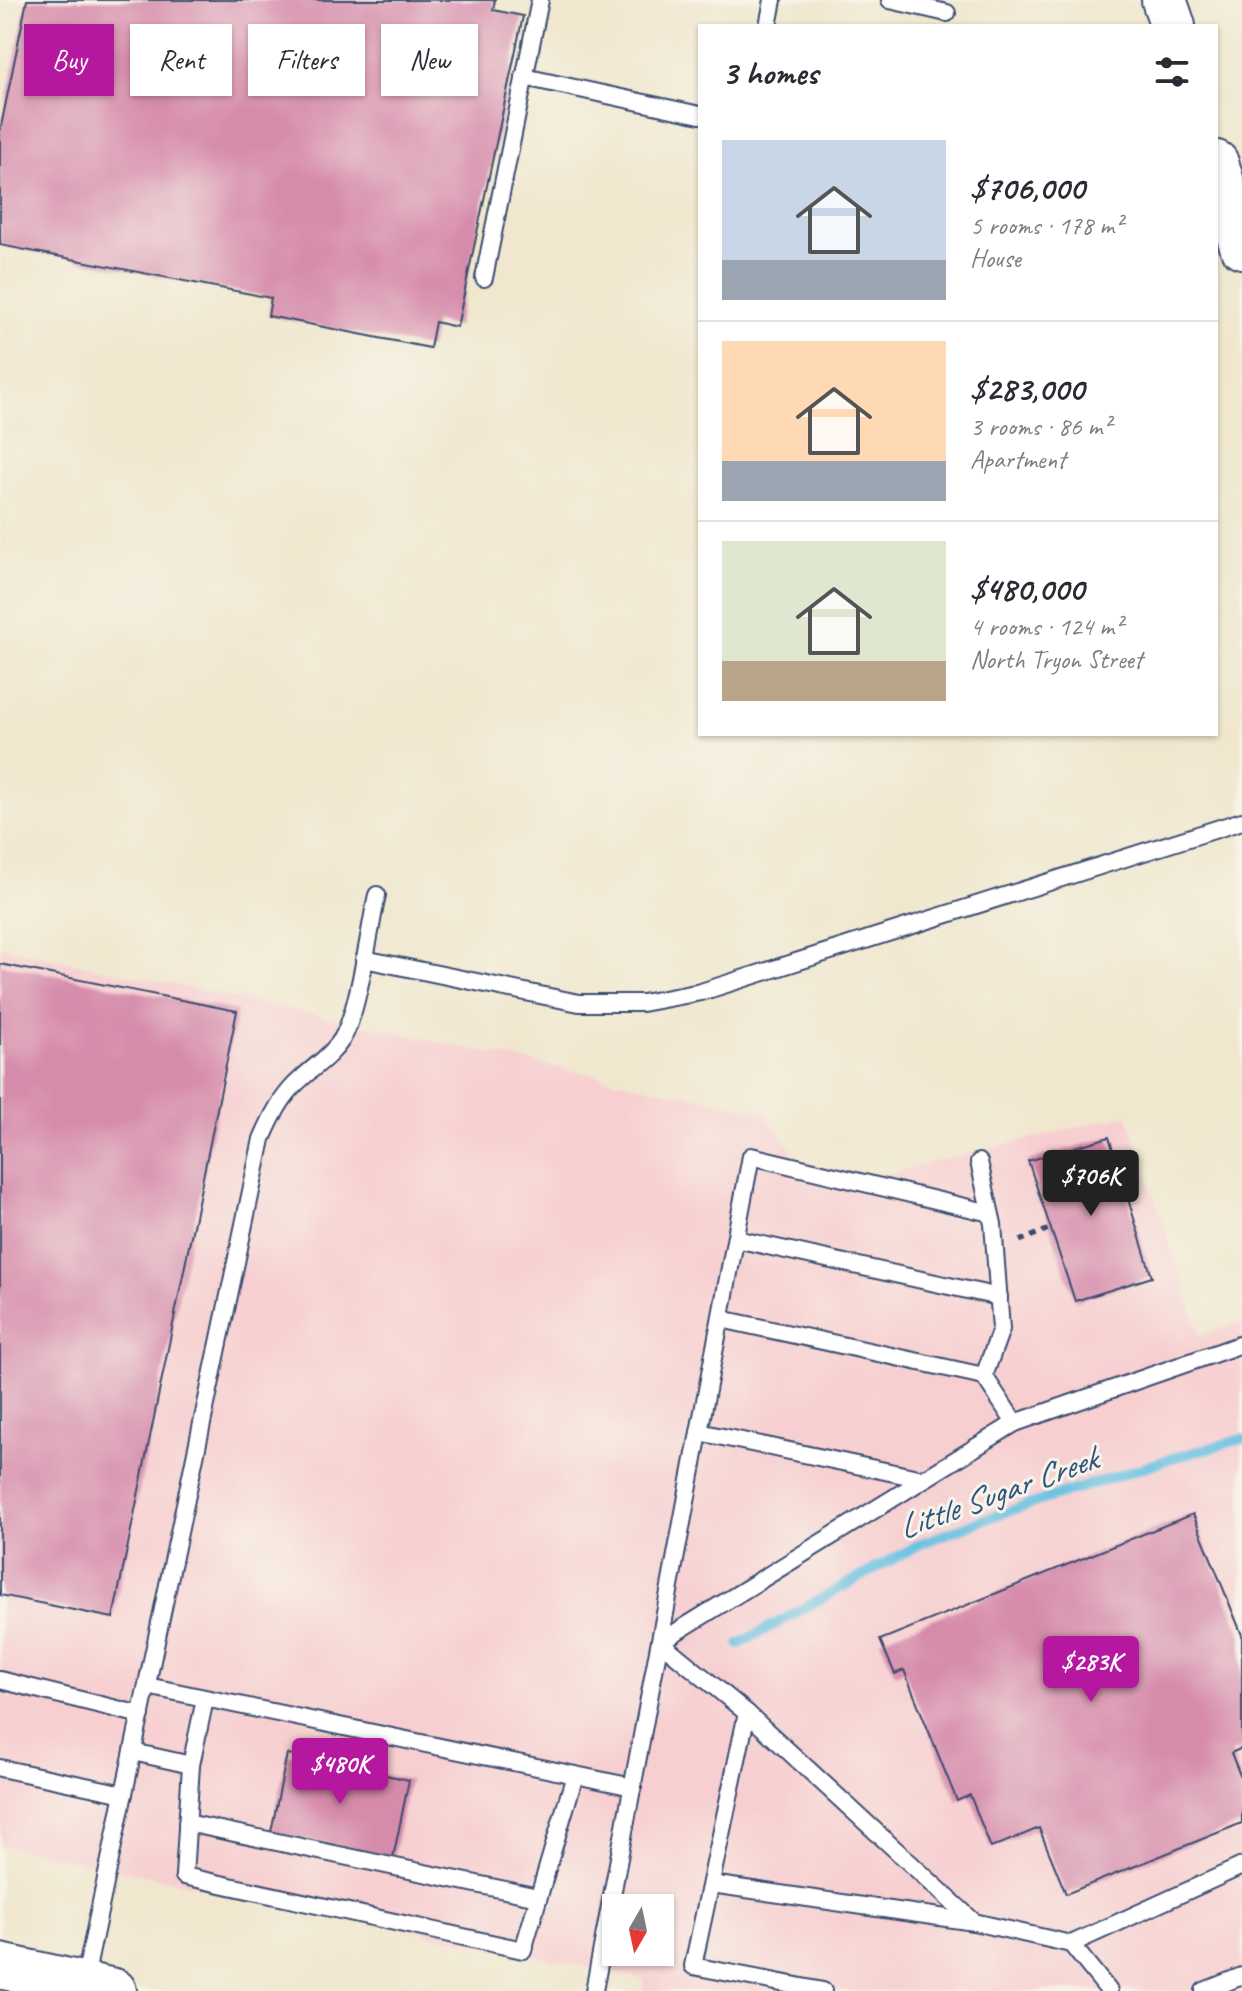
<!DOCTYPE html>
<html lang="en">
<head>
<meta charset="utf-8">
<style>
	body { margin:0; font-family:Caveat,sans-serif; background:#f7f7f7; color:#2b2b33; height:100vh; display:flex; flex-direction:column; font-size:30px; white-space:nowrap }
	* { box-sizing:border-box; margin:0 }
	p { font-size:26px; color:#7c7c81 }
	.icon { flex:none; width:44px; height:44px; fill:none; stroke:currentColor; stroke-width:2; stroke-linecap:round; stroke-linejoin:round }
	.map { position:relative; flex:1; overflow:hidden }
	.details { position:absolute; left:698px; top:24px; width:520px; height:712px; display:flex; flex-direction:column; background:#fff; border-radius:0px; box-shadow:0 2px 6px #0004 }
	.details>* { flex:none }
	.hud { position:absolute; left:24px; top:24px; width:554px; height:72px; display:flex; gap:16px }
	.needle { width:52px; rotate:189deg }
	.buttons { position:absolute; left:602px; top:1894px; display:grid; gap:16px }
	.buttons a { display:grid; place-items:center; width:72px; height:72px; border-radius:0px; background:#fff; box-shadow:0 2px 6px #0004; font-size:40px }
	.price { position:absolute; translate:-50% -68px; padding:0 18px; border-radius:8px; background:#b5179e; color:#fff; font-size:26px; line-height:52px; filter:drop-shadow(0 2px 4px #0008) }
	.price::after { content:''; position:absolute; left:50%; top:48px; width:24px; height:18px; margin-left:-12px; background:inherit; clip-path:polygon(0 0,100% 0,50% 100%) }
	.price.selected { background:#222; color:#fff }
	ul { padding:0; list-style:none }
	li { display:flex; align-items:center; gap:24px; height:200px; padding:0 24px }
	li+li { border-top:2px solid #e1e1e2 }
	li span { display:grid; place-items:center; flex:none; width:224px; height:160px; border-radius:0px; color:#555 }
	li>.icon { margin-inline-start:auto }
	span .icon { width:96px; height:96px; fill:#fffc; stroke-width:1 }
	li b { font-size:34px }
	h2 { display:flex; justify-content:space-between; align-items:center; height:96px; padding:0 24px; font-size:34px }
	.pill { padding:0 28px; border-radius:0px; background:#fff; box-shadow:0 2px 6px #0004; font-size:28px; line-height:72px }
	.pill.selected { background:#b5179e; color:#fff }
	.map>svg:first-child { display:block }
</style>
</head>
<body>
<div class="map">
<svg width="1242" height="1991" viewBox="0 0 1242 1991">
	<rect width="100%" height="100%" fill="#f7f3e8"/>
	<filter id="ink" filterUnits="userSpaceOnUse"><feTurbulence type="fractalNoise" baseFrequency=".0125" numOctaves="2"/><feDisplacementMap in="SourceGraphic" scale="16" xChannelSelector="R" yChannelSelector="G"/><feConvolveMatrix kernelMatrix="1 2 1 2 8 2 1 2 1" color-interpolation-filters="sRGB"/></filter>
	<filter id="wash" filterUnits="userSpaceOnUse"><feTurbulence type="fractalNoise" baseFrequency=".006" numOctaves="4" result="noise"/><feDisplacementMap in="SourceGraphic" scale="32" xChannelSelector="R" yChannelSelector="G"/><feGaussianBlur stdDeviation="1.8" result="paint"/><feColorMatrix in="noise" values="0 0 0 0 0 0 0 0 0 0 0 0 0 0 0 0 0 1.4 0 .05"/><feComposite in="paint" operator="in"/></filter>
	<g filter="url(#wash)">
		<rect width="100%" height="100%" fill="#f0e7ce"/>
		<path fill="#f7cfd1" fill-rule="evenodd" d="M 0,947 L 764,1112 L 800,1162 L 870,1178 L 1127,1115 L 1200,1335 L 1242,1322 L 1242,1991 L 642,1991 L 644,1979 L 0,1845 ZM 616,1908 L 660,1908 L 660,1952 L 616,1952 Z"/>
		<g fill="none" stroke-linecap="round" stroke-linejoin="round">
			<path stroke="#62bfe0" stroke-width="10" d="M 739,1644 L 922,1543 L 982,1520 L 1169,1459 L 1242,1439"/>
		</g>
		<g id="blocks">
			<g fill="#d68bab">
				<path d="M 27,0 L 495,0 L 493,10 L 523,16 L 457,327 L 435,322 L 430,348 L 268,316 L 271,298 L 0,245 L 0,131 Z"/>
				<path d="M 0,964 L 237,1011 L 113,1618 L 0,1595 Z"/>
				<path d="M 1109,1137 L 1152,1277 L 1075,1301 L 1028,1161 Z"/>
				<path d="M 1193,1514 L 1242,1635 L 1242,1748 L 1231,1753 L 1242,1780 L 1242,1823 L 1066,1894 L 1039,1828 L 991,1848 L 970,1795 L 957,1801 L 904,1670 L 895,1674 L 880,1640 Z"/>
				<path d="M 287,1754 L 409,1780 L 393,1858 L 271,1832 Z"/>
			</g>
		</g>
	</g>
	<g filter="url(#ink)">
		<use href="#blocks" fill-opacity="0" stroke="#3b4b6f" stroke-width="2"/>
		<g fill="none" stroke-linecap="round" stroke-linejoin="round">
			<defs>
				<g id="lane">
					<path d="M 890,0 L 947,13"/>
					<path d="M 768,26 L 773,0"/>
					<path d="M 524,77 L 700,115"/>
					<path d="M 484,278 L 540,0"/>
					<path d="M 364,959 L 579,1003 L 642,1003 L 701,992 L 1242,821"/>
					<path d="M 979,1162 L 993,1224 L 1001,1329 L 984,1376"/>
					<path d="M 736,1239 L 999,1297"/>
					<path d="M 721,1319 L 984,1376 L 1015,1423"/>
					<path d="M 699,1432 L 923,1479"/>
					<path d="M 0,1680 L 141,1715"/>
					<path d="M 147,1686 L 633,1787"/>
					<path d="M 205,1699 L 191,1765 L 184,1876 L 523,1950 L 575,1775"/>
					<path d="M 747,1713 L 693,1966 L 823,1991"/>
					<path d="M 133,1752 L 191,1765"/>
					<path d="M 0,1768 L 124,1794"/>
					<path d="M 187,1823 L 538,1897"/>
					<path d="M 711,1884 L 974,1922 L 1071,1944 L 1242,1866"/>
					<path d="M 974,1922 L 747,1713 L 660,1642 L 1015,1423 L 1242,1344"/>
					<path d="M 1071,1944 L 1109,1991"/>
					<path d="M 84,1983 L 262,1139 C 272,1116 282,1095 302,1078 C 316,1065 331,1056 342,1039 C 359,1010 369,931 377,895"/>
					<path d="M 594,1991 L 751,1156 L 990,1213"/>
					<path d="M 1204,1991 L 1242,1976"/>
				</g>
				<g id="primary">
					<path d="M 1164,0 L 1173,26"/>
					<path d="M 1216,163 L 1242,246"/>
					<path d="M 0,1966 L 114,1991"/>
				</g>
			</defs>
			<use href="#lane" stroke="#3b4b6f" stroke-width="20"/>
			<use href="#primary" stroke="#3b4b6f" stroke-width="48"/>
			<path stroke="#3b4b6f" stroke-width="5" stroke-dasharray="6 6" stroke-linecap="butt" d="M 1020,1241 L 1049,1229"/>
			<use href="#lane" stroke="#fff" stroke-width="16"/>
			<use href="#primary" stroke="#fff" stroke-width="44"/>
		</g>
	</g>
	<g text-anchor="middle" stroke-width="6" stroke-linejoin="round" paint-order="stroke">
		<g font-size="34" font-style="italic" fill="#2d537e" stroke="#f7f3e8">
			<text transform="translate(997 1492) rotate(-20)" y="12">Little Sugar Creek</text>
		</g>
	</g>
</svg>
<div class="buttons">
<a><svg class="needle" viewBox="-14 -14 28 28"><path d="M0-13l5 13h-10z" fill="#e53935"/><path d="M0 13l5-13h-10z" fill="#7c7c81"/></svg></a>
</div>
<b class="price selected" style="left:1091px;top:1218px">$706K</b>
<b class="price" style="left:1091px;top:1704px">$283K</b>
<b class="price" style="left:340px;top:1806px">$480K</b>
<div class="hud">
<a class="pill selected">Buy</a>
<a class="pill">Rent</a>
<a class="pill">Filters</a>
<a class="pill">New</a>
</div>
<section class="details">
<h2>3 homes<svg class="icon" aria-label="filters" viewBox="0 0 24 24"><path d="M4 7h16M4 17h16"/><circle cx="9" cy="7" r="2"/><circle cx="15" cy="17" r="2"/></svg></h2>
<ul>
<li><span style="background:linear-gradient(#c9d6e8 75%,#9aa5b1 0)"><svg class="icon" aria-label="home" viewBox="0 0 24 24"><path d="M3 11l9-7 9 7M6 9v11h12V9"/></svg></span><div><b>$706,000</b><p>5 rooms · 178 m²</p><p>House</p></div></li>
<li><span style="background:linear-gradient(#ffd9b3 75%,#9aa5b1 0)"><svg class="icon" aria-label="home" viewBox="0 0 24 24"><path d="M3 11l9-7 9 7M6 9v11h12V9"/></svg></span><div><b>$283,000</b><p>3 rooms · 86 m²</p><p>Apartment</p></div></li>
<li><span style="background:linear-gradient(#dfe7d0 75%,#b9a48a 0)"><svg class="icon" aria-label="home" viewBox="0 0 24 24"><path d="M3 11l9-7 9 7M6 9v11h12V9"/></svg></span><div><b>$480,000</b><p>4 rooms · 124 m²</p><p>North Tryon Street</p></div></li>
</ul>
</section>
</div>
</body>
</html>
